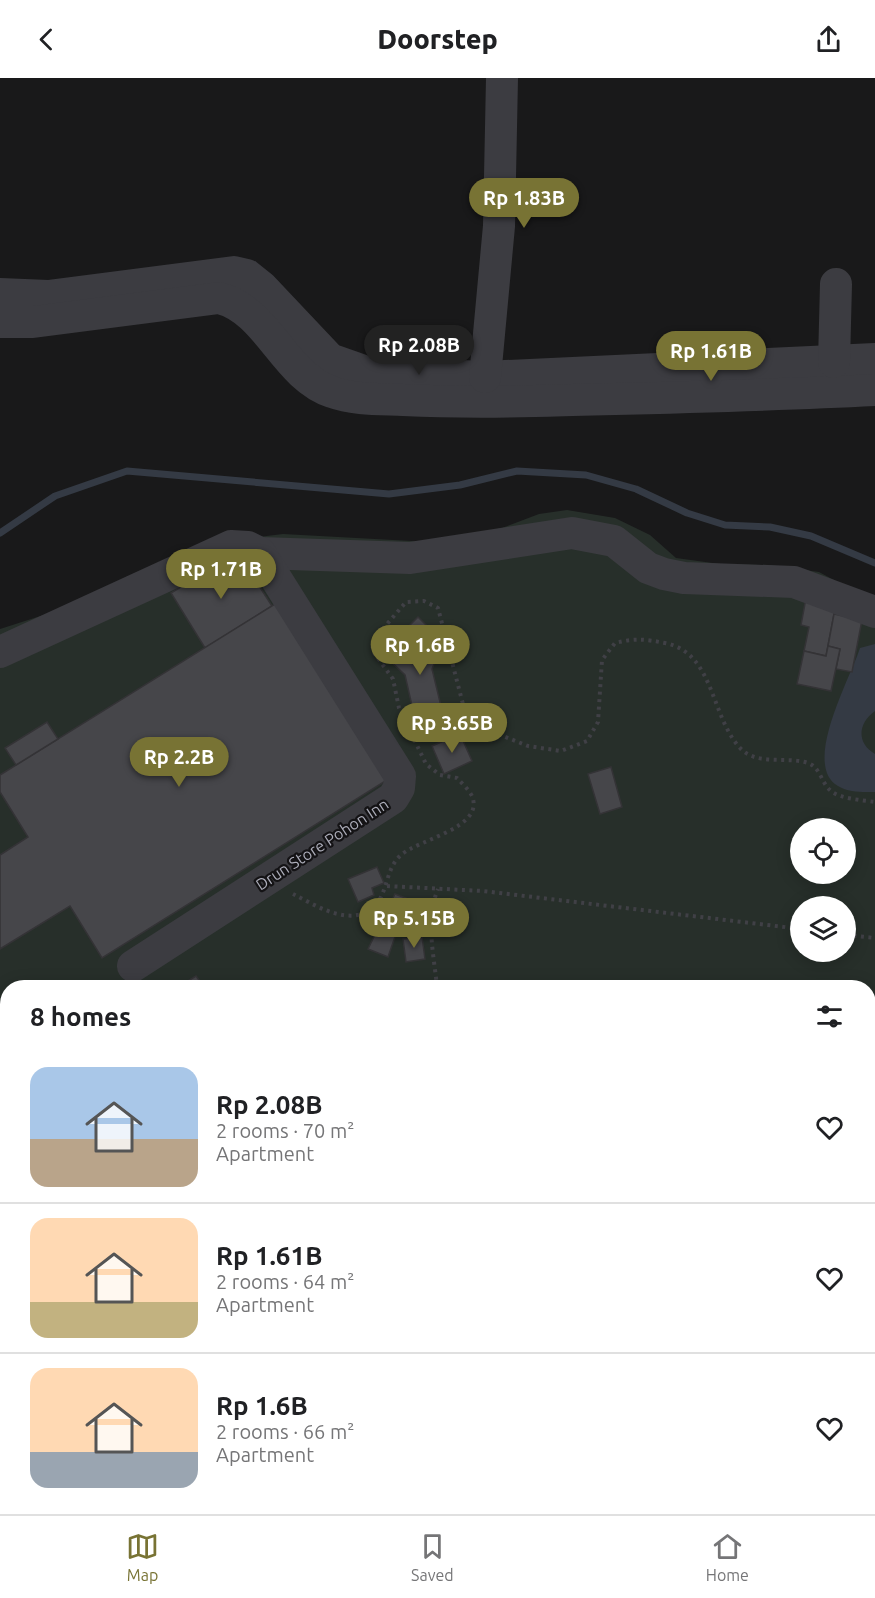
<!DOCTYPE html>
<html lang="en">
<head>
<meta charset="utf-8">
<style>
	body { margin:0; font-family:Ubuntu,sans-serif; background:#f6f6f6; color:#202124; height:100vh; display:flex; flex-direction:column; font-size:22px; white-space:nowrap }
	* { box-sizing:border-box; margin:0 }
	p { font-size:20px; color:#757577 }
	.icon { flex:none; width:33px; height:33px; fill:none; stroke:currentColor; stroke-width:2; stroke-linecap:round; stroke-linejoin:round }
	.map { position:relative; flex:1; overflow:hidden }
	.panel { position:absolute; left:0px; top:902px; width:876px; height:536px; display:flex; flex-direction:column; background:#fff; border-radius:24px 24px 0 0; box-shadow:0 3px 15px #0003 }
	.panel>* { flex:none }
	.tools { position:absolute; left:790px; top:740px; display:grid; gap:12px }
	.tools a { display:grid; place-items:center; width:66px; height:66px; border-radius:50%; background:#fff; box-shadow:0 3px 15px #0003; font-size:30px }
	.price { position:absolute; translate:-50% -51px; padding:0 14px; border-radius:21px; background:#787334; color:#fff; font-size:20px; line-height:39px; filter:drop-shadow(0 2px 3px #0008) }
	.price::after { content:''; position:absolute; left:50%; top:36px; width:18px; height:14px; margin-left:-9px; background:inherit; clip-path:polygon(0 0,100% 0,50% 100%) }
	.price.on { background:#222; color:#fff }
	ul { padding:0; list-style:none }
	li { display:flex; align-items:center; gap:18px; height:150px; padding:0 30px }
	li+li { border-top:2px solid #e0e0e0 }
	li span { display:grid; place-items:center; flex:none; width:168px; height:120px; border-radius:18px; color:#555 }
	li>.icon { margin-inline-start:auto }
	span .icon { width:72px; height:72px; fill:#fffc; stroke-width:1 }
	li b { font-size:26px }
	h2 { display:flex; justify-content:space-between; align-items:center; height:72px; padding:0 30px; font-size:26px }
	header { display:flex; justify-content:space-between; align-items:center; height:78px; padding:0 30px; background:#fff; font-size:27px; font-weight:800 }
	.dock { display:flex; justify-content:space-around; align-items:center; height:84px; border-top:2px solid #e0e0e0; background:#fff; font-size:16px; color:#757577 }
	.dock a { display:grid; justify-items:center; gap:3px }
	.dock .on { color:#787334 }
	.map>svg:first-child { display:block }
</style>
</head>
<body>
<header><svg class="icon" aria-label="back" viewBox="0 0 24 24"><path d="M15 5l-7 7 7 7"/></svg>Doorstep<svg class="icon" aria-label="share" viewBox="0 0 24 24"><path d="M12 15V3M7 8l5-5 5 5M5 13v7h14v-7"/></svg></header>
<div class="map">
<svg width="875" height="1436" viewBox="0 0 875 1436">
	<rect width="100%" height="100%" fill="#19191a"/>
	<path fill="#272f2a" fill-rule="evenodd" d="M 567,432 L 615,440 L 650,457 L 676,480 L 720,486 L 769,487 L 819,494 L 875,524 L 875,1436 L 0,1436 L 0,551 L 53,534 L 242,461 L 283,456 L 430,464 L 502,450 L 539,436 ZM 801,750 L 846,750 L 846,795 L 801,795 ZM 801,828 L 846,828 L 846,873 L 801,873 ZM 8,909 L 868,909 L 868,1430 L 8,1430 Z"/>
	<path fill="#343a44" d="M 875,566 L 875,633 C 858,645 856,665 875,676 L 875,714 C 863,714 849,715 838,708 C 801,687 851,599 860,570 Z"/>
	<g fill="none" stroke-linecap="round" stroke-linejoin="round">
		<g stroke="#343a44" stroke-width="7">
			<path d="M 0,455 L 55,418 L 127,393 L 389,416 L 460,407 L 517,393 L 586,397 L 636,411 L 687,435 L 725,447 L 770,449 L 811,458 L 875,485"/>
			<path d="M 0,1356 L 8,1357"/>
			<path d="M 868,1417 L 875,1417"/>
			<path d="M 382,1430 L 397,1436"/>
			<path d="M 659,1436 L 671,1430"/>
		</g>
	</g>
	<g fill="#46464a" stroke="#343336" stroke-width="1.5">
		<path d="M 237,474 L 272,528 L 205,570 L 171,515 Z"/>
		<path d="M 806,520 L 836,526 L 826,578 L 804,573 L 809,549 L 801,547 Z"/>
		<path d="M 275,526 L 387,702 L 102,880 L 70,828 L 0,871 L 0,777 L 28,759 L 0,714 L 0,697 Z"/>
		<path d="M 834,536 L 862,542 L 852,594 L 836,591 L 840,571 L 828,568 Z"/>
		<path d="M 418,539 L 443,564 L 432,591 L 448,657 L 420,663 L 405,597 L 382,575 Z"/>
		<path d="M 828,568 L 840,571 L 831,613 L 797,606 L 804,573 L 826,578 Z"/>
		<path d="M 47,644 L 58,661 L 16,687 L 5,670 Z"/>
		<path d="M 460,656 L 472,683 L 444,696 L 432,668 Z"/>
		<path d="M 611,689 L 622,729 L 600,736 L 588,696 Z"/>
		<path d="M 377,789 L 384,805 L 372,810 L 374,817 L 358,824 L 348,801 Z"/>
		<path d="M 395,816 L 408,821 L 388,879 L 368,871 Z"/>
		<path d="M 422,859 L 425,881 L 406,884 L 403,861 Z"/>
		<path d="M 196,898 L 204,909 L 178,909 Z"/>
		<path d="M 0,1372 L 7,1373 L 8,1408 L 0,1407 Z"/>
	</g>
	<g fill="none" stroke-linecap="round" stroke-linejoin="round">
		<g stroke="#404046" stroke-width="4" stroke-dasharray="3 4.5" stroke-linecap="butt">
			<path d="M 387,808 L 483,813 L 801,851"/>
			<path d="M 293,816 C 313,826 339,843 362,836 C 390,827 382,793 401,777 C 419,761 485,750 472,718 C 469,712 462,705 457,700 L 440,697 L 426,686 L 399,630 L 393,601 L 372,572 L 375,560 L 406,524 L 424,523 L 438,530 L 465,634 L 483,650 L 528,668 L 561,673 L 587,663 L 598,644 L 602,582 L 615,565 C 635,560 644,561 665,565 C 715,575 710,639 741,671 C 758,688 787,678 808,685 C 821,690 821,705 831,713 C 841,721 862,722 875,724"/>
			<path d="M 846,857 L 875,860"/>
			<path d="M 437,909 C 434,877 425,841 438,811"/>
			<path d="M 868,1117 L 875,1118"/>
			<path d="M 868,1179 L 875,1179"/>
			<path d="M 868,1230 L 875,1228"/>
			<path d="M 868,1268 L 875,1269"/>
			<path d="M 608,1430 L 616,1436"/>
			<path d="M 297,1436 L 298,1430"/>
			<path d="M 874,1436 L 875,1430"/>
		</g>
		<g stroke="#3c3c41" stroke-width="32">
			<path d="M 0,216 L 48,218 L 234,194 L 247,197 L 262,209 L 330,281 L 367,294 L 485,299 L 875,281"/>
			<path d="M 0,244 L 33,244 L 219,220 C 268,232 284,298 332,314 C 354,322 380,321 403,322 C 447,324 491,324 535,323 C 648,320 762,318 875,312"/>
			<path d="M 834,284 L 836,206"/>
			<path d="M 485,299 L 499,148 L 502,0"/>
			<path d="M 260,475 L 410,480 L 572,455 L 614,463 L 648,490 L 664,496 L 684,500 L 794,504 L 875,534"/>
			<path d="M 0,574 L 231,468 L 248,469 L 260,475 L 400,698 L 399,710 L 393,720 L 133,888"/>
			<path d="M 868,938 L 875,938"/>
			<path d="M 0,1083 L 8,1092"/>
			<path d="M 0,1144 L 8,1158"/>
			<path d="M 0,1281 L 8,1281"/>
			<path d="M 0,1426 L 8,1425"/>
			<path d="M 78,1430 L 92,1436"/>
		</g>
	</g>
	<g text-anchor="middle" stroke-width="4.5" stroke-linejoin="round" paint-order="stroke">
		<g font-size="16" fill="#acadb9" stroke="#141315">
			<text transform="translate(322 766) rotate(-33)" y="6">Drun Store Pohon Inn</text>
		</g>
	</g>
</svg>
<div class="tools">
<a><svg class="icon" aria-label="locate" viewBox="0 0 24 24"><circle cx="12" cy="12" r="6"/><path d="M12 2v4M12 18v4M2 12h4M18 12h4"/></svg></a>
<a><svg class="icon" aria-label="layers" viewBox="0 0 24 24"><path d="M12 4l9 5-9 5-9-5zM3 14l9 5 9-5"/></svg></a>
</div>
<b class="price" style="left:524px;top:151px">Rp 1.83B</b>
<b class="price on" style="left:419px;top:298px">Rp 2.08B</b>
<b class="price" style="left:711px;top:304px">Rp 1.61B</b>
<b class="price" style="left:221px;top:522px">Rp 1.71B</b>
<b class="price" style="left:420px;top:598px">Rp 1.6B</b>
<b class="price" style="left:452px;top:676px">Rp 3.65B</b>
<b class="price" style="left:179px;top:710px">Rp 2.2B</b>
<b class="price" style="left:414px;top:871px">Rp 5.15B</b>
<section class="panel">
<h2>8 homes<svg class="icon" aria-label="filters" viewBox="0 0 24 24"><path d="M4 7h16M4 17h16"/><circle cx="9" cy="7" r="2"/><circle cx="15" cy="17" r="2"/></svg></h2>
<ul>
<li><span style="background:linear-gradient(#a9c7e8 60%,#b9a48a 0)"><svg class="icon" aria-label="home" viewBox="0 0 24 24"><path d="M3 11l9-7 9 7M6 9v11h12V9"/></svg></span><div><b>Rp 2.08B</b><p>2 rooms · 70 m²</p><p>Apartment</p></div><svg class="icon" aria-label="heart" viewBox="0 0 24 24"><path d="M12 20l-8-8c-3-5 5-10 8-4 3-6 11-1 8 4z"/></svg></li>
<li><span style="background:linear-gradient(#ffd9b3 70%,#c2b280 0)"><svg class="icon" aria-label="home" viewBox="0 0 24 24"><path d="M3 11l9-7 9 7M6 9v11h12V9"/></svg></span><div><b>Rp 1.61B</b><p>2 rooms · 64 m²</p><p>Apartment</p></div><svg class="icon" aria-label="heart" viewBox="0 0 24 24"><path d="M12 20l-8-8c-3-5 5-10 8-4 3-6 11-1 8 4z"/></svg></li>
<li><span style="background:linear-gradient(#ffd9b3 70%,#9aa5b1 0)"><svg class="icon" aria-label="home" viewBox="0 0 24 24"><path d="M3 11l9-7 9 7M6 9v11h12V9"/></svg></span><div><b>Rp 1.6B</b><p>2 rooms · 66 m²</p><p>Apartment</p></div><svg class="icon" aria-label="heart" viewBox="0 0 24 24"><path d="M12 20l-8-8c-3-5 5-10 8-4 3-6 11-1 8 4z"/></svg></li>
</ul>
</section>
</div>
<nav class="dock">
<a class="on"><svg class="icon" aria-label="map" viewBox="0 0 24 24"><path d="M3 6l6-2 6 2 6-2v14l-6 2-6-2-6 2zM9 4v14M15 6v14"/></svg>Map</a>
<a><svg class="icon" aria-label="saved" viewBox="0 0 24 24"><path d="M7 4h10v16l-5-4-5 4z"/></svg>Saved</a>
<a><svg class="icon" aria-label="home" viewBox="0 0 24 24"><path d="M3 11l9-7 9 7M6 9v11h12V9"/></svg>Home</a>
</nav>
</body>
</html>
